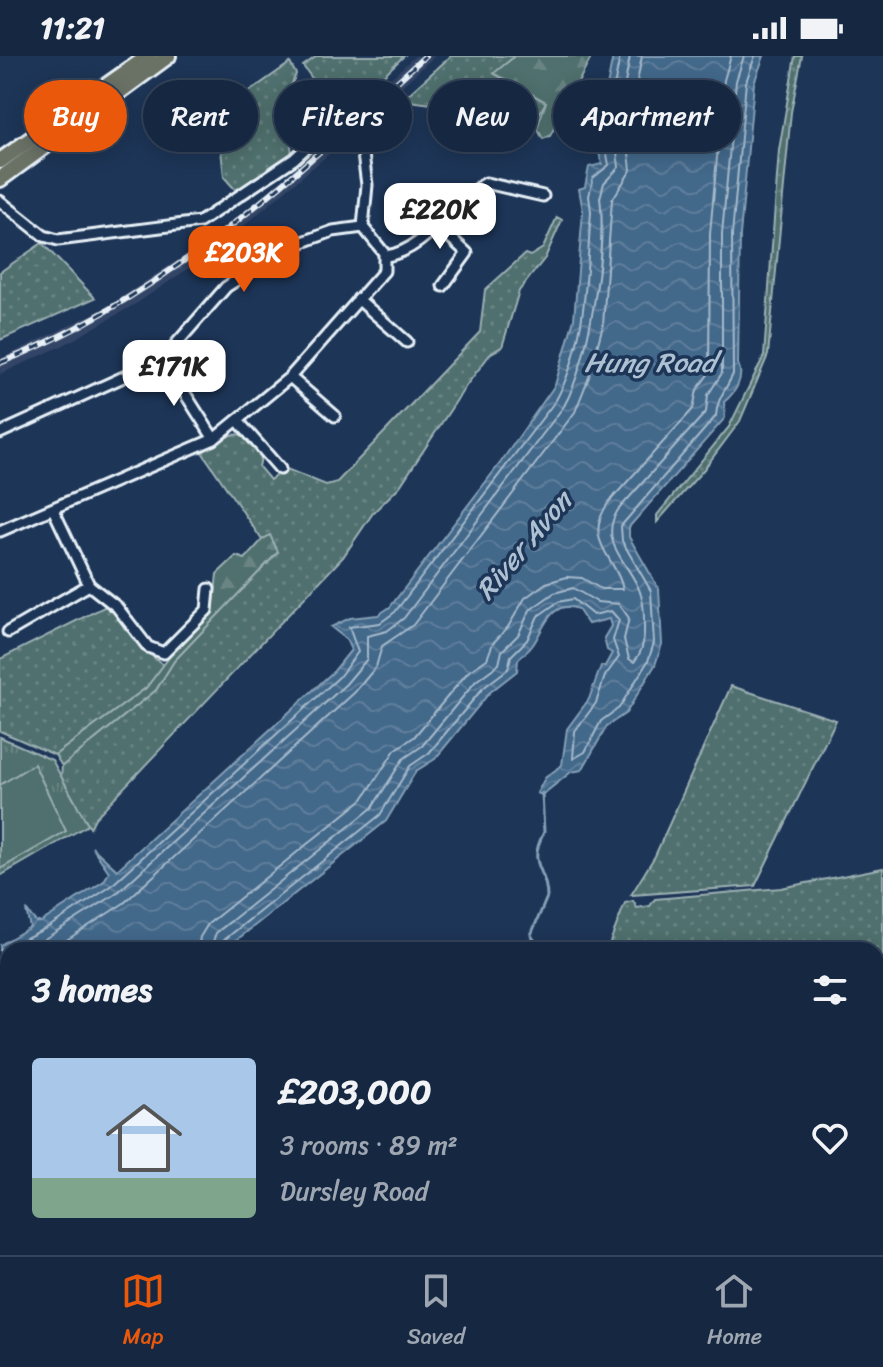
<!DOCTYPE html>
<html lang="en">
<head>
<meta charset="utf-8">
<style>
	body { margin:0; font-family:Sriracha,sans-serif; background:#1f3048; color:#f1f3f6; height:100vh; display:flex; flex-direction:column; font-size:30px; white-space:nowrap }
	* { box-sizing:border-box; margin:0 }
	p { font-size:26px; color:#9ea6b1 }
	.icon { flex:none; width:44px; height:44px; fill:none; stroke:currentColor; stroke-width:2; stroke-linecap:round; stroke-linejoin:round }
	.map { position:relative; flex:1; overflow:hidden }
	.side { position:absolute; left:0px; top:886px; width:884px; height:314px; display:flex; flex-direction:column; background:#162841; border-radius:24px 24px 0 0; box-shadow:0 4px 20px #0003,0 0 0 2px #35445a }
	.side>* { flex:none }
	.hud { position:absolute; left:24px; top:24px; width:836px; height:72px; display:flex; gap:16px }
	.price { position:absolute; translate:-50% -68px; padding:0 18px; border-radius:16px; background:#fff; color:#222; font-size:26px; line-height:52px; filter:drop-shadow(0 2px 4px #0008) }
	.price::after { content:''; position:absolute; left:50%; top:48px; width:24px; height:18px; margin-left:-12px; background:inherit; clip-path:polygon(0 0,100% 0,50% 100%) }
	.price.active { background:#ea580c; color:#fff }
	ul { padding:0; list-style:none }
	li { display:flex; align-items:center; gap:24px; height:200px; padding:0 32px }
	li span { display:grid; place-items:center; flex:none; width:224px; height:160px; border-radius:8px; color:#555 }
	li>.icon { margin-inline-start:auto }
	span .icon { width:96px; height:96px; fill:#fffc; stroke-width:1 }
	li b { font-size:34px }
	h2 { display:flex; justify-content:space-between; align-items:center; height:96px; padding:0 32px; font-size:34px }
	.chip { padding:0 28px; border-radius:36px; background:#162841; box-shadow:0 4px 20px #0003,0 0 0 2px #35445a; font-size:28px; line-height:72px }
	.chip.active { background:#ea580c; color:#fff }
	.status { display:flex; justify-content:space-between; align-items:center; height:56px; padding:0 40px; background:#162841; direction:ltr }
	.status svg { height:22px; fill:currentColor }
	.dock { display:flex; justify-content:space-around; align-items:center; height:112px; border-top:2px solid #35445a; background:#162841; font-size:22px; color:#9ea6b1 }
	.dock a { display:grid; justify-items:center; gap:4px }
	.dock .active { color:#ea580c }
	.map>svg:first-child { display:block }
</style>
</head>
<body>
<div class="status"><b>11:21</b><svg viewBox="0 0 49 12"><path d="M0 12V9h3v3zM5 12V6h3v6zM10 12V3h3v9zM15 12V0h3v12zM26 1h20v11H26zM47 4h2v5h-2z"/></svg></div>
<div class="map">
<svg width="883" height="1199" viewBox="0 0 883 1199">
	<defs>
		<pattern id="grass-dots" width="8" height="8" patternUnits="userSpaceOnUse" patternTransform="scale(2)"><rect width="8" height="8" fill="#506f6e"/><path d="M2 2h.1M6 6h.1" fill="none" stroke="#698483" stroke-width="1.8" stroke-linecap="round"/></pattern>
		<pattern id="forest-firs" width="22" height="20" patternUnits="userSpaceOnUse" patternTransform="scale(2)"><rect width="22" height="20" fill="#506f6e"/><path d="M5 1l3.5 6h-7zM16 11l3.5 6h-7z" fill="#698483"/></pattern>
		<pattern id="park-tufts" width="24" height="20" patternUnits="userSpaceOnUse" patternTransform="scale(2)"><rect width="24" height="20" fill="#506f6e"/><path d="M3 7l-1-3M5 7V3M7 7l1-3M15 17l-1-3M17 17v-4M19 17l1-3" fill="none" stroke="#698483"/></pattern>
		<pattern id="water-waves" width="16" height="10" patternUnits="userSpaceOnUse" patternTransform="scale(2)"><rect width="16" height="10" fill="#43688a"/><path d="M0 5q4-4 8 0t8 0" fill="none" stroke="#5e7e9b"/></pattern>
	</defs>
	<rect width="100%" height="100%" fill="#1d3557"/>
	<filter id="ink" filterUnits="userSpaceOnUse"><feTurbulence type="fractalNoise" baseFrequency=".0125" numOctaves="2"/><feDisplacementMap in="SourceGraphic" scale="16" xChannelSelector="R" yChannelSelector="G"/><feConvolveMatrix kernelMatrix="1 2 1 2 8 2 1 2 1" color-interpolation-filters="sRGB"/></filter>
	<g filter="url(#ink)">
		<g fill="#346">
			<path d="M 415,0 L 435,0 L 357,71 L 342,67 Z"/>
			<path d="M 338,73 L 354,77 L 214,195 L 139,246 L 64,289 L 0,318 L 0,303 L 105,252 L 228,171 L 274,135 Z"/>
			<path d="M 8,1105 L 8,1192 L 191,1192 L 192,1199 L 0,1199 L 0,1106 Z"/>
		</g>
		<g fill="url(#grass-dots)" stroke="#9cb0b3" stroke-width="2">
			<path d="M 317,0 L 404,0 L 372,30 L 365,26 L 352,37 L 354,46 L 339,59 L 303,10 Z"/>
			<path d="M 451,0 L 515,0 L 495,18 L 546,46 L 521,88 L 502,81 L 497,71 L 454,51 L 402,44 Z"/>
			<path d="M 795,0 L 802,0 L 791,56 L 768,299 L 740,365 L 704,413 L 657,466 L 657,459 L 729,371 L 764,300 L 779,94 Z"/>
			<path d="M 290,7 L 296,18 L 286,42 L 292,99 L 239,138 L 224,121 L 217,58 Z"/>
			<path d="M 557,161 L 562,164 L 545,202 L 519,235 L 502,291 L 491,297 L 466,330 L 400,430 L 373,457 L 343,501 L 95,762 L 90,772 L 61,721 L 62,710 L 156,634 L 174,605 L 278,496 L 270,480 L 262,484 L 202,396 L 231,379 L 245,378 L 262,396 L 259,411 L 270,424 L 284,412 L 326,429 L 337,426 L 480,276 L 485,234 L 525,198 L 530,200 L 543,192 Z"/>
			<path d="M 42,187 L 95,242 L 0,284 L 0,216 Z"/>
			<path d="M 108,549 L 141,592 L 164,609 L 146,632 L 55,699 L 0,675 L 0,603 Z"/>
			<path d="M 731,630 L 836,664 L 755,830 L 631,839 L 655,800 Z"/>
			<path d="M 883,812 L 883,909 L 876,917 L 876,894 L 607,894 L 625,847 L 633,845 L 637,852 L 650,850 L 655,843 L 781,832 Z"/>
			<path d="M 883,989 L 883,1199 L 736,1199 L 741,1192 L 876,1192 L 876,998 Z"/>
			<path d="M 414,1192 L 693,1192 L 690,1199 L 412,1199 Z"/>
		</g>
		<g fill="url(#forest-firs)" stroke="#9cb0b3" stroke-width="2">
			<path d="M 515,0 L 592,0 L 550,80 L 543,83 L 537,72 L 546,46 L 494,17 Z"/>
			<path d="M 270,479 L 278,496 L 174,605 L 156,634 L 62,710 L 55,699 L 146,632 L 174,595 L 213,557 L 217,518 L 236,500 L 245,503 L 262,484 Z"/>
			<path d="M 8,1050 L 8,1105 L 0,1106 L 0,1054 Z"/>
		</g>
		<path fill="url(#park-tufts)" stroke="#9cb0b3" stroke-width="2" d="M 0,681 L 52,704 L 88,769 L 0,820 Z"/>
		<path fill="#506f6e" stroke="#9cb0b3" stroke-width="2" d="M 34,708 L 66,775 L 0,813 L 0,729 Z"/>
		<path fill="url(#water-waves)" stroke="#859fb6" stroke-width="2" d="M 613,0 L 764,0 L 754,27 L 740,179 L 738,308 C 745,322 735,337 724,346 L 725,362 L 629,471 L 629,481 L 659,533 L 662,588 L 655,609 L 626,657 L 607,670 L 582,714 L 571,716 L 542,739 L 537,737 L 545,722 L 562,709 L 567,673 L 589,643 L 601,610 L 605,610 L 612,597 L 607,594 L 604,582 L 611,570 L 609,563 L 588,568 L 578,553 C 550,542 543,576 532,590 C 528,596 522,598 518,604 L 517,615 L 489,637 L 435,703 L 416,715 L 386,765 L 224,894 L 8,894 L 8,1043 L 0,1046 L 0,889 L 30,871 L 26,854 L 36,866 L 41,866 L 104,825 L 109,816 L 92,791 L 117,814 L 334,615 L 351,594 L 346,583 L 331,571 L 350,562 L 378,559 L 390,551 L 501,406 L 555,329 L 574,263 L 583,155 L 579,133 L 585,131 L 589,111 L 602,108 L 596,86 Z"/>
		<g fill="none" stroke-linecap="round" stroke-linejoin="round">
			<g stroke="#a6bacc" stroke-width="2">
				<path d="M 27,894 L 116,838 L 346,628 L 367,603 L 367,580 L 387,575 L 404,562 L 564,350 C 589,305 607,192 600,142 L 604,127 L 619,111 L 615,82 L 630,0"/>
				<path d="M 51,894 L 124,847 L 354,637 L 376,611 L 382,590 L 413,569 L 575,356 L 589,321 L 603,269 L 612,144 L 631,114 L 627,80 L 642,0"/>
				<path d="M 198,894 L 200,881 L 208,868 L 363,743 L 395,694 L 414,681 L 468,616 L 487,603 L 493,587 L 508,571 L 525,542 L 546,527 L 567,521 L 582,522 L 601,533 L 623,533 C 616,500 581,485 609,446 L 693,353 L 697,334 L 709,317 L 710,178 L 724,24 L 731,0"/>
				<path d="M 210,894 L 216,877 L 372,752 L 403,703 L 422,690 L 476,625 L 499,608 L 502,595 L 518,579 L 530,554 L 554,537 L 573,532 L 597,546 L 619,548 L 629,562 L 624,583 L 629,603 L 634,606 C 641,598 644,587 644,577 C 644,565 645,551 641,539 C 633,509 596,488 618,454 L 706,356 L 708,339 L 722,317 L 722,178 L 736,25 L 744,0"/>
				<path d="M 220,894 L 224,884 L 380,759 L 410,710 L 429,697 L 483,632 L 508,613 L 511,600 L 527,584 L 538,560 L 558,546 L 573,543 L 593,559 L 611,555 L 619,564 L 613,584 L 619,601 L 605,620 L 596,647 L 575,675 L 573,703 L 585,696 L 601,665 L 619,652 L 648,605 L 654,587 L 651,535 L 622,485 L 621,470 L 716,360 C 717,342 726,334 733,318 L 732,179 L 746,26 L 755,0"/>
				<path d="M 0,895 L 50,870 L 110,831 L 339,621 L 358,596 L 349,571 L 380,567 L 395,556 L 556,344 C 587,288 586,218 591,156 L 589,140 L 593,122 L 609,109 L 604,83 L 620,0"/>
			</g>
			<path stroke="#859fb6" stroke-width="3" d="M 542,737 L 544,776 C 526,811 547,810 547,841 L 531,879 L 539,891 L 549,894"/>
			<defs>
				<g id="minor">
					<path d="M 0,145 L 44,180 L 58,184 L 200,166 L 294,103 L 332,68"/>
					<path d="M 436,168 L 467,197 L 443,230"/>
					<path d="M 386,200 C 427,194 450,147 486,127 L 543,140"/>
					<path d="M 358,243 L 407,286"/>
					<path d="M 163,303 L 214,383"/>
					<path d="M 290,321 L 335,360"/>
					<path d="M 239,366 L 280,413"/>
					<path d="M 0,377 L 163,303 L 226,231 L 284,193 L 333,175 L 363,171"/>
					<path d="M 0,475 L 214,383 L 290,321 L 384,215 L 384,197 L 363,171 L 367,129 L 360,75"/>
					<path d="M 89,529 L 117,551 L 148,591 L 164,597 L 207,554 L 209,533"/>
					<path d="M 8,576 L 89,529 L 53,453"/>
					<path d="M 255,1199 L 257,1192"/>
				</g>
				<g id="highway">
					<path d="M 0,105 L 149,0"/>
					<path d="M 0,123 L 168,0"/>
				</g>
			</defs>
			<use href="#minor" stroke="#e8f1f8" stroke-width="15"/>
			<use href="#highway" stroke="#e8f1f8" stroke-width="20"/>
			<use href="#minor" stroke="#1d3557" stroke-width="9"/>
			<use href="#highway" stroke="#6b7165" stroke-width="14"/>
			<defs>
				<g id="rail">
					<path d="M 0,307 C 166,241 296,119 425,0"/>
					<path d="M 876,949 L 883,941"/>
					<path d="M 706,1199 L 710,1192"/>
				</g>
			</defs>
			<use href="#rail" stroke="#e8f1f8" stroke-width="6"/>
			<use href="#rail" stroke="#1d3557" stroke-width="3" stroke-dasharray="9" stroke-linecap="butt"/>
			<defs>
				<path id="minor-bridge" d="M 332,68 L 360,75"/>
			</defs>
			<use href="#minor-bridge" stroke="#e8f1f8" stroke-width="15" stroke-linecap="butt"/>
			<use href="#minor-bridge" stroke="#1d3557" stroke-width="9"/>
		</g>
	</g>
	<g text-anchor="middle" stroke-width="7" stroke-linejoin="round" paint-order="stroke">
		<g font-size="28" font-style="italic" fill="#aec1d2" stroke="#1d3557">
			<text x="650" y="316">Hung Road</text>
			<text transform="translate(523 489) rotate(-50)" y="10">River Avon</text>
		</g>
	</g>
</svg>
<b class="price" style="left:440px;top:195px">£220K</b>
<b class="price active" style="left:244px;top:238px">£203K</b>
<b class="price" style="left:174px;top:352px">£171K</b>
<div class="hud">
<a class="chip active">Buy</a>
<a class="chip">Rent</a>
<a class="chip">Filters</a>
<a class="chip">New</a>
<a class="chip">Apartment</a>
</div>
<section class="side">
<h2>3 homes<svg class="icon" aria-label="filters" viewBox="0 0 24 24"><path d="M4 7h16M4 17h16"/><circle cx="9" cy="7" r="2"/><circle cx="15" cy="17" r="2"/></svg></h2>
<ul>
<li><span style="background:linear-gradient(#a9c7e8 75%,#7fa58c 0)"><svg class="icon" aria-label="home" viewBox="0 0 24 24"><path d="M3 11l9-7 9 7M6 9v11h12V9"/></svg></span><div><b>£203,000</b><p>3 rooms · 89 m²</p><p>Dursley Road</p></div><svg class="icon" aria-label="heart" viewBox="0 0 24 24"><path d="M12 20l-8-8c-3-5 5-10 8-4 3-6 11-1 8 4z"/></svg></li>
</ul>
</section>
</div>
<nav class="dock">
<a class="active"><svg class="icon" aria-label="map" viewBox="0 0 24 24"><path d="M3 6l6-2 6 2 6-2v14l-6 2-6-2-6 2zM9 4v14M15 6v14"/></svg>Map</a>
<a><svg class="icon" aria-label="saved" viewBox="0 0 24 24"><path d="M7 4h10v16l-5-4-5 4z"/></svg>Saved</a>
<a><svg class="icon" aria-label="home" viewBox="0 0 24 24"><path d="M3 11l9-7 9 7M6 9v11h12V9"/></svg>Home</a>
</nav>
</body>
</html>
